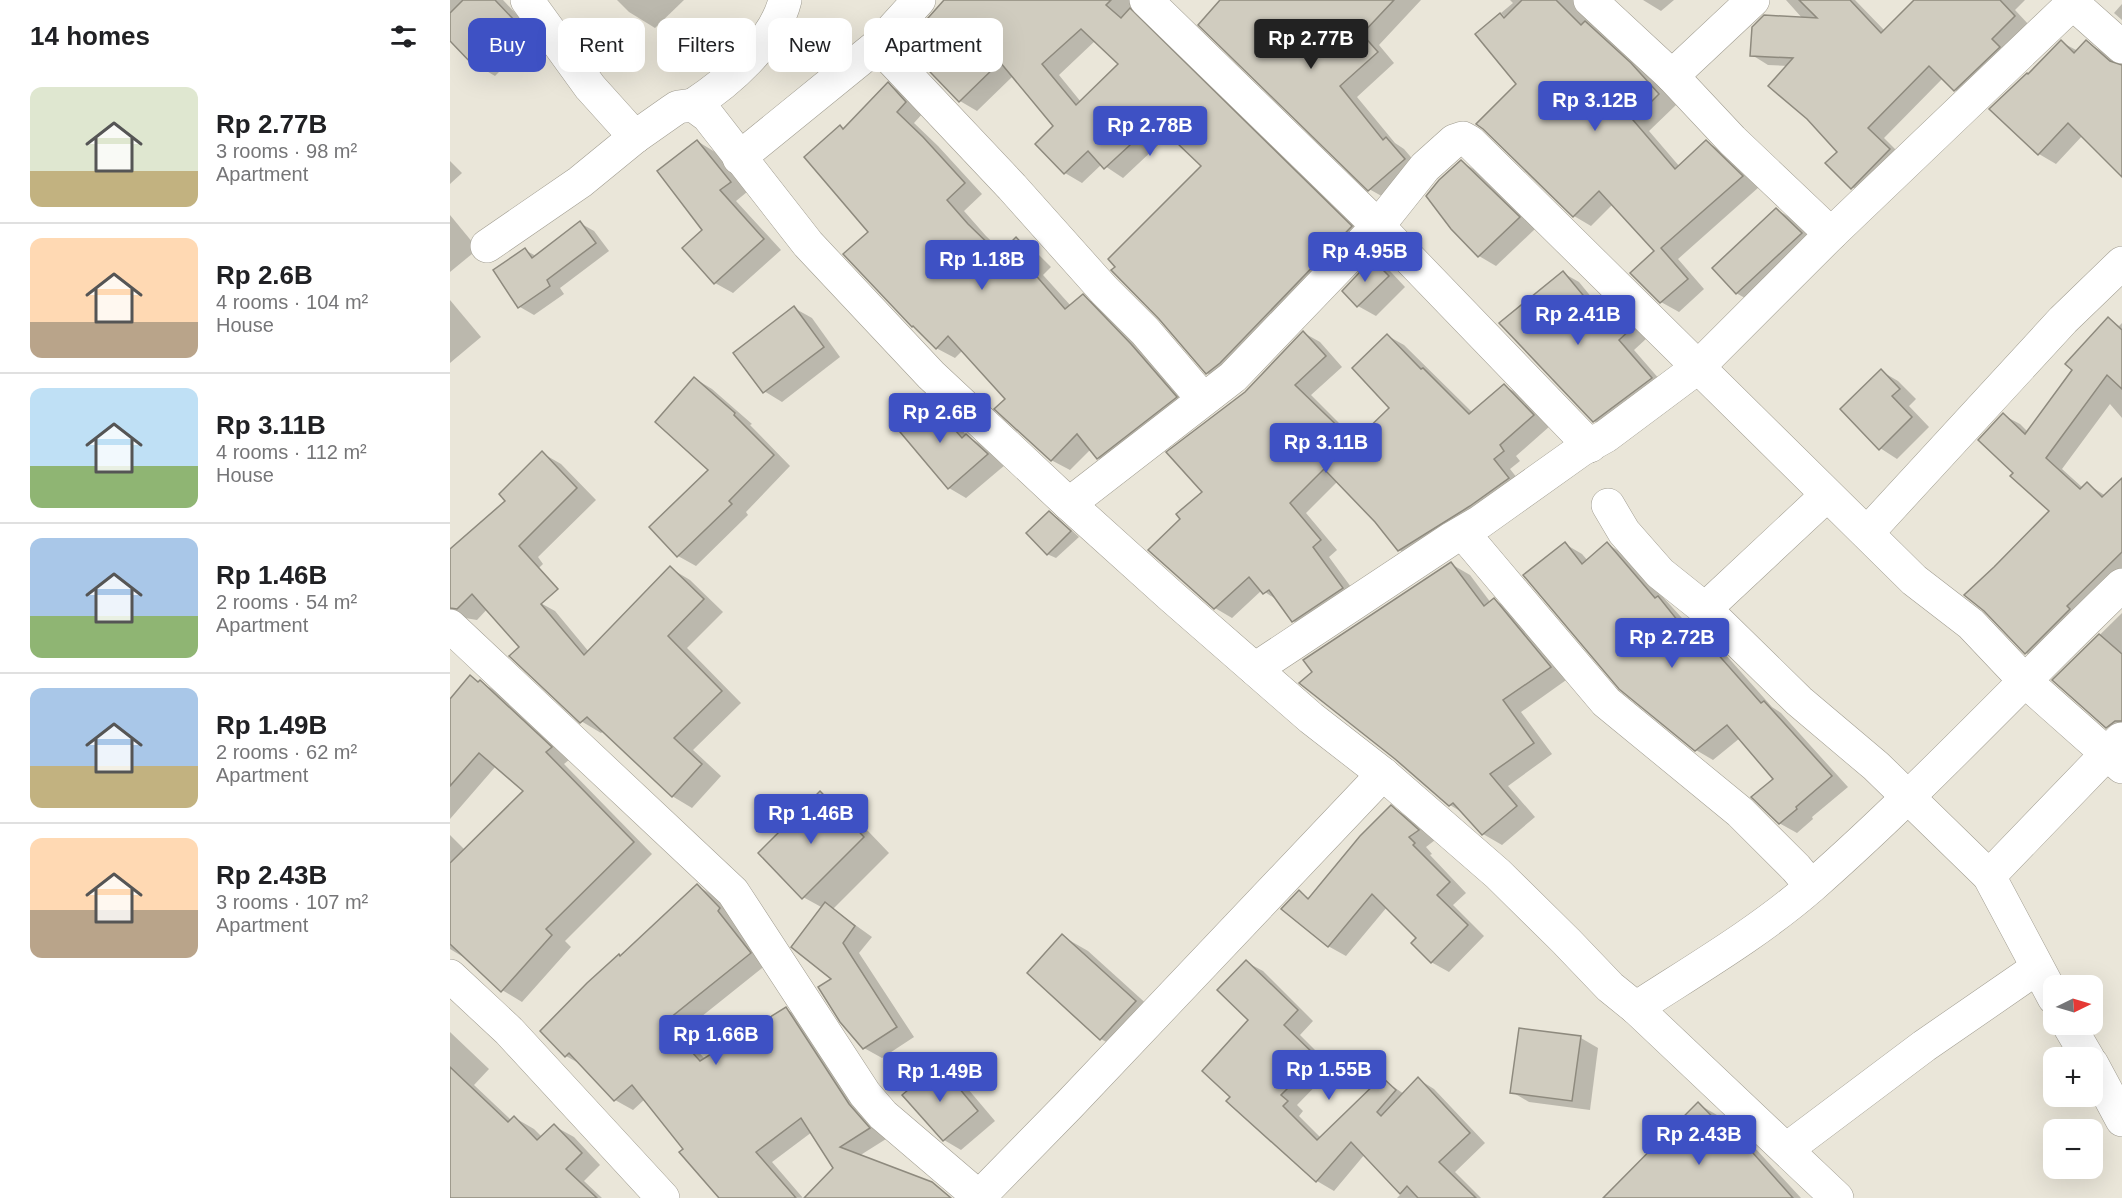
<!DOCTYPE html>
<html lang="en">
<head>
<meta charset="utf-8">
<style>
	body { margin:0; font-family:Arial,sans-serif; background:#f2f2f2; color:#202124; height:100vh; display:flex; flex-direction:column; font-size:22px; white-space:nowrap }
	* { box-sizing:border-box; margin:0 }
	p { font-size:20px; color:#757577 }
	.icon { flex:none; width:33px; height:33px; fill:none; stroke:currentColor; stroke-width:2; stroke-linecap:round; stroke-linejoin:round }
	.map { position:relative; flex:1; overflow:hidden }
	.details { display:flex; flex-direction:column; background:#fff; width:450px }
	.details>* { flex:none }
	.hud { position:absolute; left:18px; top:18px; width:570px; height:54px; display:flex; gap:12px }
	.needle { width:39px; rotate:85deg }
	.fabs { position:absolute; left:1593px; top:975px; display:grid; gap:12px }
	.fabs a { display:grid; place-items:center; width:60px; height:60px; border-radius:12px; background:#fff; box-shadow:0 6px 24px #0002; font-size:30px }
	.price { position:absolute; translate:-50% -51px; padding:0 14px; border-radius:6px; background:#3e51c4; color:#fff; font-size:20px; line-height:39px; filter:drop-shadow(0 2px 3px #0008) }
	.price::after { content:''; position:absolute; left:50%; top:36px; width:18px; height:14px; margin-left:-9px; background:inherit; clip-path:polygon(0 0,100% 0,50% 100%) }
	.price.on { background:#222; color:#fff }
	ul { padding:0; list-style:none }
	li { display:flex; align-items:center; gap:18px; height:150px; padding:0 30px }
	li+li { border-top:2px solid #e0e0e0 }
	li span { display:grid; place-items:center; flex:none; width:168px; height:120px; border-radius:12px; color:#555 }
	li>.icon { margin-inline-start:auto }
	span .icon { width:72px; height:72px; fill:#fffc; stroke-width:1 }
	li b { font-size:26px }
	h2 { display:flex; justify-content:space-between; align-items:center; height:72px; padding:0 30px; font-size:26px }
	.tag { padding:0 21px; border-radius:12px; background:#fff; box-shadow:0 6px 24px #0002; font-size:21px; line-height:54px }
	.tag.on { background:#3e51c4; color:#fff }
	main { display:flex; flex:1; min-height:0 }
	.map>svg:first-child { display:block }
</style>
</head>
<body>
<main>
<section class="details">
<h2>14 homes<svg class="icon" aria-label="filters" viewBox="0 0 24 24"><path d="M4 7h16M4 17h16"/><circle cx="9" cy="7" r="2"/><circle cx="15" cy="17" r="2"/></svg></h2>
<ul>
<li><span style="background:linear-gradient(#dfe7d0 70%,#c2b280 0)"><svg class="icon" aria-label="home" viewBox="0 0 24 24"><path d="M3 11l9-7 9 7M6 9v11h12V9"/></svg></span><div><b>Rp 2.77B</b><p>3 rooms · 98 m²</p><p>Apartment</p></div></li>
<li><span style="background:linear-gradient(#ffd9b3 70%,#b9a48a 0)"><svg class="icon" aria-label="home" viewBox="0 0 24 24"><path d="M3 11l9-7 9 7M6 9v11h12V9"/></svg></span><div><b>Rp 2.6B</b><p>4 rooms · 104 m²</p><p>House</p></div></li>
<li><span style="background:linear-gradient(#bfe0f5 65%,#8fb573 0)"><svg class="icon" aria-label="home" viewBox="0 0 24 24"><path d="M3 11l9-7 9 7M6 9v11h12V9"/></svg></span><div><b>Rp 3.11B</b><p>4 rooms · 112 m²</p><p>House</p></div></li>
<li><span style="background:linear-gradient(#a9c7e8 65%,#8fb573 0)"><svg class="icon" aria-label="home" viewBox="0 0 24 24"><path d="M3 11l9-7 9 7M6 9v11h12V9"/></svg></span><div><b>Rp 1.46B</b><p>2 rooms · 54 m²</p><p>Apartment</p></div></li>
<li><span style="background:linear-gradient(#a9c7e8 65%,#c2b280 0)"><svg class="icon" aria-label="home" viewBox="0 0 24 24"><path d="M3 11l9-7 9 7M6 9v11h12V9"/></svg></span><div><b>Rp 1.49B</b><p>2 rooms · 62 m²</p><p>Apartment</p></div></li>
<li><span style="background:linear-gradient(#ffd9b3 60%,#b9a48a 0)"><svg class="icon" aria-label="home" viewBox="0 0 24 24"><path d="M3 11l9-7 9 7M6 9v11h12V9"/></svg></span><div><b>Rp 2.43B</b><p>3 rooms · 107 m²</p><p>Apartment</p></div></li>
</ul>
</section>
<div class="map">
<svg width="1672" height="1198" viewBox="0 0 1672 1198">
	<rect width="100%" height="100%" fill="#eae6d9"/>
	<g fill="#0003" fill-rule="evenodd">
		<path d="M 0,0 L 53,0 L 86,35 L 45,76 L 23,63 L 0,38 Z"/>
		<path d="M 167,0 L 234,0 L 205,28 L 179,12 Z"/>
		<path d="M 496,0 L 695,0 L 918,237 L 775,383 L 757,373 L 753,166 L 720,134 L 673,178 L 652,164 L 632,183 L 615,173 L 605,127 L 563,76 L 527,111 L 510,101 L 456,45 ZM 646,40 L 671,64 L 631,102 L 609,75 Z"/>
		<path d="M 772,0 L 971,0 L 929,45 L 944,63 L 907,97 L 945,143 L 954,149 L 971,169 L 937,199 L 919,189 Z"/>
		<path d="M 1060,0 L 1134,0 L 1226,105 L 1199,131 L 1230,167 L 1256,142 L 1274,152 L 1309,187 L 1228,259 L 1254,289 L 1229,312 L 1211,302 L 1182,273 L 1207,252 L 1163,204 L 1141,226 L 1124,216 L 1118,84 L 1051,13 L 1063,3 Z"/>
		<path d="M 1193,0 L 1224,0 L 1211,11 Z"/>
		<path d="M 1336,0 L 1405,0 L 1435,31 L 1466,0 L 1575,0 L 1565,10 L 1580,26 L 1521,99 L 1505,90 L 1493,78 L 1434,138 L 1455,159 L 1419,197 L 1402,187 L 1389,152 L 1338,66 L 1318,65 L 1302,55 L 1353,19 Z"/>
		<path d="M 1672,4 L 1672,20 L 1664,13 Z"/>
		<path d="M 1611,42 L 1628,51 L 1636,42 L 1653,52 L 1672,67 L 1672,174 L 1633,135 L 1606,164 L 1589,154 L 1541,109 L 1579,76 Z"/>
		<path d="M 438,84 L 456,95 L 473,113 L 464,123 L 488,146 L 532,194 L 514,211 L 536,236 L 553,252 L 566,239 L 584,250 L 601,267 L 593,275 L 621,306 L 633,296 L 651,307 L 744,408 L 666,468 L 648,458 L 641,449 L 620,470 L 601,460 L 557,399 L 513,350 L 505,358 L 486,348 L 463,326 L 395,254 L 420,232 L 390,127 L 395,130 Z"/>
		<path d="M 247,141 L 265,152 L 297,192 L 286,201 L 331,250 L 283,293 L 265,283 L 234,248 L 254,230 Z"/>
		<path d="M 0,161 L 12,173 L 0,184 Z"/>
		<path d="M 1011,162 L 1029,172 L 1086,228 L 1046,266 L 1029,256 Z"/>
		<path d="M 1327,210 L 1343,219 L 1367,243 L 1302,302 L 1286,293 Z"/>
		<path d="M 0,215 L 28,249 L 0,272 Z"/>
		<path d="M 130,223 L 144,231 L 159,251 L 110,288 L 114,294 L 84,315 L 70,307 L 75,250 L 86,256 Z"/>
		<path d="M 922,261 L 940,271 L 955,287 L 926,316 L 908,306 Z"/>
		<path d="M 1113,273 L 1129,282 L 1147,304 L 1151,300 L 1167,309 L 1197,338 L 1184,350 L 1217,388 L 1160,430 L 1144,421 Z"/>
		<path d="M 0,300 L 31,337 L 0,363 Z"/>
		<path d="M 344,308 L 362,318 L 390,357 L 332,402 L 314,391 Z"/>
		<path d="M 1659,319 L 1669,326 L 1672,323 L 1672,418 L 1660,404 L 1612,469 L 1633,488 L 1637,484 L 1656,496 L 1672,481 L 1672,585 L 1593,663 L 1576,653 L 1602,511 L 1565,473 L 1553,415 L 1570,424 L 1578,432 Z"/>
		<path d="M 854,333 L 870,342 L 892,367 L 861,395 L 907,441 L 941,408 L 938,336 L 954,345 L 1023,413 L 1054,386 L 1071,395 L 1100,426 L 1066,456 L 1070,461 L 1060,469 L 1075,488 L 966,560 L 949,550 L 926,521 L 888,481 L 856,513 L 887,550 L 879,557 L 909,598 L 860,630 L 843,621 L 830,602 L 812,590 L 782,618 L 765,608 L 732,519 L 754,493 L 796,393 Z"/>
		<path d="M 1431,371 L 1448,381 L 1466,399 L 1459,406 L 1479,427 L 1447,459 L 1430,448 Z"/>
		<path d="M 244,378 L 262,389 L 302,424 L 300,425 L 340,466 L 296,512 L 298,515 L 246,566 L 228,556 L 201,527 L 260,470 Z"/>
		<path d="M 478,400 L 495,410 L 517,436 L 534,446 L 555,465 L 516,498 L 499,488 Z"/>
		<path d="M 92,453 L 111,464 L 146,500 L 88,557 L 93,564 L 47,609 L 41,605 L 27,620 L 15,618 L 0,649 L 0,551 L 57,501 Z"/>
		<path d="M 599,513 L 608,518 L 629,537 L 606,558 L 597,554 Z"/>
		<path d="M 1115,544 L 1132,554 L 1138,561 L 1157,544 L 1174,554 L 1241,628 L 1243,627 L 1260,637 L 1322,707 L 1331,713 L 1398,787 L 1362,817 L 1363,819 L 1347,833 L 1329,823 L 1325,779 L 1290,738 L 1263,760 L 1246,750 Z"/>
		<path d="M 1001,564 L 1020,575 L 1041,603 L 1044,600 L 1063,611 L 1119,678 L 1071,712 L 1102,754 L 1058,786 L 1085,817 L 1052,845 L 1033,834 L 1015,814 L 1000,805 Z"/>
		<path d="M 220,568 L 240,580 L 273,612 L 237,648 L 291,703 L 243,750 L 271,776 L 242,808 L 222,796 L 154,731 L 151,733 L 131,721 L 71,647 L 85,600 L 105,611 L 139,652 Z"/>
		<path d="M 1672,613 L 1672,735 L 1657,726 L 1604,680 Z"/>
		<path d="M 20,677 L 50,693 L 120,759 L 114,764 L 202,854 L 115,941 L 121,947 L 72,1002 L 52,990 L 20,961 L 0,949 L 0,835 L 15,850 L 75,791 L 46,766 L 0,819 L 0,702 Z"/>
		<path d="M 370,793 L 396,808 L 439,853 L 383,909 L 422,937 L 409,953 L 464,1037 L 432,1058 L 414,1048 L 384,979 L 373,908 L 353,897 Z"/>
		<path d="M 941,807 L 958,817 L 985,840 L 976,847 L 982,854 L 980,855 L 1016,893 L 1003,905 L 1034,936 L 999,972 L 981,962 L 968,938 L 937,907 L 896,956 L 878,946 L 849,892 L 860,899 Z"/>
		<path d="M 247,886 L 265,896 L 287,919 L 317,964 L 231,1033 L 255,1059 L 336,1009 L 353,1019 L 436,1139 L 409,1156 L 475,1181 L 493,1191 L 490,1198 L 356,1198 L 385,1168 L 362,1132 L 322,1162 L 353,1198 L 274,1198 L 195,1099 L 183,1110 L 165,1100 L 132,1065 L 116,1056 L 171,957 Z"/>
		<path d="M 612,936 L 638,951 L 711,1017 L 677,1054 L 651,1039 L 579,973 Z"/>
		<path d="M 796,962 L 813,971 L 863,1021 L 850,1035 L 883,1068 L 847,1105 L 853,1111 L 849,1116 L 871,1138 L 932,1079 L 954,1094 L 968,1079 L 984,1089 L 1035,1143 L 1005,1172 L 1031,1198 L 947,1198 L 951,1194 L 915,1154 L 884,1191 L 867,1181 L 778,1101 L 782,1097 L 800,1020 Z"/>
		<path d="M 0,1032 L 39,1069 L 24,1085 L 62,1121 L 65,1118 L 84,1129 L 92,1137 L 104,1126 L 124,1137 L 150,1165 L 134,1181 L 152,1198 L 0,1198 Z"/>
		<path d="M 1131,1038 L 1148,1048 L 1140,1110 L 1079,1102 L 1062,1092 Z"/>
		<path d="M 489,1066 L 507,1076 L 545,1121 L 511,1150 L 494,1140 Z"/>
		<path d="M 1248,1104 L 1267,1115 L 1291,1140 L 1305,1148 L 1351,1198 L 1155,1198 Z"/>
	</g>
	<g fill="#d0ccbf" stroke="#8e8a7e" stroke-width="1.5" fill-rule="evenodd">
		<path d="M 13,0 L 45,0 L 66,22 L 22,64 L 0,41 L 0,13 Z"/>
		<path d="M 494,0 L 661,0 L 656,5 L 671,18 L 680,8 L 902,226 L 770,363 L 756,374 L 709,319 L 661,270 L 665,267 L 658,259 L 751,166 L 705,122 L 654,169 L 638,151 L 614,174 L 585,144 L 603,126 L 550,62 L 509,102 L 454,45 ZM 631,29 L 668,64 L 626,105 L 592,64 Z"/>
		<path d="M 770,0 L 944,0 L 912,34 L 928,52 L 890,86 L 933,140 L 936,137 L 955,159 L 918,191 L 748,25 Z"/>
		<path d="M 1072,0 L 1106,0 L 1131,25 L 1135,21 L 1181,63 L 1209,94 L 1183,120 L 1225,169 L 1256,140 L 1293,176 L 1211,248 L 1238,279 L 1210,303 L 1180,273 L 1204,251 L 1149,191 L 1123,217 L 1033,129 L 1026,124 L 1066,84 L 1025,34 L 1050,13 L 1054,18 Z"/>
		<path d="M 1349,0 L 1400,0 L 1431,33 L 1464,0 L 1550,0 L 1565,16 L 1542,39 L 1550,47 L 1504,91 L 1479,66 L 1418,128 L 1440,149 L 1401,189 L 1375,163 L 1387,152 L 1357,119 L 1318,86 L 1343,58 L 1300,56 L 1302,27 L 1314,15 L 1367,18 Z"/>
		<path d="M 1611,40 L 1624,53 L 1636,40 L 1660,61 L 1672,65 L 1672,177 L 1618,123 L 1588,155 L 1539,109 L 1577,73 L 1578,74 Z"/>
		<path d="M 438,82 L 456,102 L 447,112 L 473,137 L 515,183 L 497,200 L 518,224 L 549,254 L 566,237 L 584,256 L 576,264 L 615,309 L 633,294 L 681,344 L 727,397 L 647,459 L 627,434 L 601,461 L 544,409 L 555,399 L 498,336 L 486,349 L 463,326 L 462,327 L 393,254 L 418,232 L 354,157 L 390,125 L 393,129 Z"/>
		<path d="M 247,140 L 281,182 L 270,190 L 314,239 L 264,284 L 232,248 L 252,230 L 207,171 Z"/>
		<path d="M 1011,160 L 1070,217 L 1028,257 L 1001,229 L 976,196 L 989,180 Z"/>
		<path d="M 1326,208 L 1352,233 L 1286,294 L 1262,268 Z"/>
		<path d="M 130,221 L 146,243 L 97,280 L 100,286 L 68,308 L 43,270 L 75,248 L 82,258 Z"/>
		<path d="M 922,259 L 939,276 L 907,307 L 892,291 Z"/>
		<path d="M 1113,271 L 1142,306 L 1151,298 L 1182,328 L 1169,340 L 1202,378 L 1143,422 L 1049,323 Z"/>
		<path d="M 344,306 L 374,347 L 313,393 L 283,353 Z"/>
		<path d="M 1658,317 L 1672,330 L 1672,389 L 1657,375 L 1596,458 L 1630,489 L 1637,482 L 1652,497 L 1672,478 L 1672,552 L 1617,606 L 1620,609 L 1575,654 L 1534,611 L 1514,595 L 1544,567 L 1599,511 L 1560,476 L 1563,473 L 1528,440 L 1553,413 L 1575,434 L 1622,370 L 1615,364 Z"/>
		<path d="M 853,331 L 876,356 L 845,385 L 904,442 L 939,408 L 902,368 L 937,334 L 971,369 L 973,368 L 1019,414 L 1054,384 L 1084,415 L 1050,445 L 1054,451 L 1044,459 L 1059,478 L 1020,506 L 948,551 L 925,522 L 874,469 L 840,503 L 871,540 L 863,547 L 893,588 L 842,622 L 819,590 L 813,594 L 799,577 L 764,609 L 698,550 L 730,519 L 726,514 L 752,492 L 716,452 L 795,392 Z"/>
		<path d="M 1431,369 L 1450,389 L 1442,396 L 1462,417 L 1429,450 L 1390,409 Z"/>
		<path d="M 244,377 L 285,413 L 284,415 L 324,455 L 279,501 L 282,504 L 227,557 L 199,527 L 258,470 L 205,422 Z"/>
		<path d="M 477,398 L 512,438 L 516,434 L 538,454 L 498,489 L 445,426 Z"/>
		<path d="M 92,451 L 127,488 L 69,546 L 108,589 L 91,604 L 134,655 L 220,566 L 254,599 L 218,636 L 272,691 L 224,738 L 252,764 L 222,797 L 137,717 L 130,723 L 59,656 L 69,647 L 22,594 L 7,609 L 0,608 L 0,549 L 55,501 L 49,494 Z"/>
		<path d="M 599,511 L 621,531 L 597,555 L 576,533 Z"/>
		<path d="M 1115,542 L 1132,564 L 1157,542 L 1205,598 L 1208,596 L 1236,631 L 1242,625 L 1311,703 L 1314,701 L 1382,776 L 1346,807 L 1347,809 L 1329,824 L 1301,797 L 1323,779 L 1277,725 L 1245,751 L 1169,689 L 1073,575 Z"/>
		<path d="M 1001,562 L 1034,606 L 1044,598 L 1101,667 L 1053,700 L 1084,743 L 1040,774 L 1067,806 L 1032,835 L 1003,803 L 999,806 L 945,759 L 849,683 L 862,672 L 853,660 Z"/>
		<path d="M 1649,634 L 1672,654 L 1672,721 L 1665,721 L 1656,728 L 1602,680 Z"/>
		<path d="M 20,675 L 28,682 L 30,680 L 102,747 L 96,752 L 184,842 L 96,929 L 102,935 L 51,992 L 0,944 L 0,863 L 73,791 L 29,753 L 0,786 L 0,699 Z"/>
		<path d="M 370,791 L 414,837 L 352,899 L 308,853 Z"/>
		<path d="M 941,805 L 969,830 L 959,837 L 965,843 L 963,845 L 1000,882 L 987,895 L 1018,925 L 981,963 L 961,943 L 966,938 L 922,894 L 878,947 L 831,909 L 849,890 L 858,899 L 910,836 Z"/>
		<path d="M 247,884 L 270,908 L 268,911 L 301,953 L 215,1022 L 250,1061 L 336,1007 L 399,1104 L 420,1128 L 390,1147 L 482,1182 L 501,1198 L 354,1198 L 383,1168 L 351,1118 L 306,1152 L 346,1198 L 269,1198 L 229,1152 L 233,1149 L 182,1085 L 164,1101 L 119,1053 L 115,1057 L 90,1031 L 137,983 L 169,954 L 170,956 Z"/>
		<path d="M 375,902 L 405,926 L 393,943 L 447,1027 L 413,1049 L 390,1022 L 368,987 L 381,979 L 341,947 Z"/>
		<path d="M 612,934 L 686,1001 L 650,1040 L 577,973 Z"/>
		<path d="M 796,960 L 848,1010 L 834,1025 L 868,1058 L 831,1095 L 838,1101 L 833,1106 L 867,1140 L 932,1077 L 946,1090 L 927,1112 L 931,1116 L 968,1077 L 1020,1133 L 989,1162 L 1026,1198 L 968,1198 L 957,1186 L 950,1194 L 901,1142 L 866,1182 L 776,1101 L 780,1097 L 752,1071 L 798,1020 L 767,990 Z"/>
		<path d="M 1069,1028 L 1131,1036 L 1122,1101 L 1060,1093 Z"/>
		<path d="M 489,1064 L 528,1111 L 493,1141 L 452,1095 Z"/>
		<path d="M 0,1067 L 58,1122 L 64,1116 L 87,1140 L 104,1124 L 132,1153 L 116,1169 L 147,1198 L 0,1198 Z"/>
		<path d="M 1248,1102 L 1283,1138 L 1287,1135 L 1343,1198 L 1153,1198 Z"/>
	</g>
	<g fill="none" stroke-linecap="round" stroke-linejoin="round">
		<defs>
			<g id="minor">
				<path d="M 77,0 L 140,87 L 185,137 L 222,111 L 228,107 L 243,105 L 258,116 L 358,244 L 481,375 L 619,504 L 721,596 L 861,718 L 933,774 L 1048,874 L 1116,941 L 1160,987 L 1186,1008 L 1387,1198"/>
				<path d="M 696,0 L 928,226 L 1140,446"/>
				<path d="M 1140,0 L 1222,76 L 1282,140 L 1381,234"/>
				<path d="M 1619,0 L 1672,47"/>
				<path d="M 428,45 L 562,187 L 654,290 L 695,331 L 753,399"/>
				<path d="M 1222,76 L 1303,0"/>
				<path d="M 243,105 C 277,83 325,42 335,0"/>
				<path d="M 289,158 L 428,45 L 469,0"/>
				<path d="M 37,246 L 130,182 L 185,137"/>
				<path d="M 619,504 L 783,377 L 928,226 L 975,167 L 1004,141 L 1013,138 L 1020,142 L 1464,580 L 1521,624 L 1574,680 L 1672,767"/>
				<path d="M 1158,505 L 1174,532 L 1210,573 L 1255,609 L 1349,701 L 1426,766 L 1539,876 L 1604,998"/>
				<path d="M 1013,533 L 1156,702 L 1290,812 L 1346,868 L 1361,886"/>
				<path d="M 1417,533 L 1613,320 L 1672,263"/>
				<path d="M 1255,609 L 1377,495"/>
				<path d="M 0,626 L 283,892 L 415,1094 L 433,1115 L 529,1197"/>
				<path d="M 805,669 L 1001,539 L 1030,522 L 1131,450 L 1156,436 L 1247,368 L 1381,234 L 1626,0"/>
				<path d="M 1539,876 L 1671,739"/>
				<path d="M 0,976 L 59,1031 L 213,1198"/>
				<path d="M 1186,1008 C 1246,969 1308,933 1362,886 C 1470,791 1568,685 1672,585"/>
				<path d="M 1618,1024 L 1638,1058"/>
				<path d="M 1642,1064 L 1672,1120"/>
				<path d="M 1337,1149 L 1474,1046 L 1587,968"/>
				<path d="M 528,1198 L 619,1105 L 933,774"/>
			</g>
		</defs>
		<use href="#minor" stroke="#a19d91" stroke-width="34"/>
		<use href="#minor" stroke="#fff" stroke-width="33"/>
	</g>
</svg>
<div class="fabs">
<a><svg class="needle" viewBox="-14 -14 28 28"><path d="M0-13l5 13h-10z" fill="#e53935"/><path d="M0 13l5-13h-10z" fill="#757577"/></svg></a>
<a>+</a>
<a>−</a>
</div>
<b class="price on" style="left:861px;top:70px">Rp 2.77B</b>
<b class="price" style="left:1145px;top:132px">Rp 3.12B</b>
<b class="price" style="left:700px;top:157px">Rp 2.78B</b>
<b class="price" style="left:915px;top:283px">Rp 4.95B</b>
<b class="price" style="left:532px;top:291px">Rp 1.18B</b>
<b class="price" style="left:1128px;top:346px">Rp 2.41B</b>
<b class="price" style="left:490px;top:444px">Rp 2.6B</b>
<b class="price" style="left:876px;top:474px">Rp 3.11B</b>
<b class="price" style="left:1222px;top:669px">Rp 2.72B</b>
<b class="price" style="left:361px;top:845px">Rp 1.46B</b>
<b class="price" style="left:266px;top:1066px">Rp 1.66B</b>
<b class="price" style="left:879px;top:1101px">Rp 1.55B</b>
<b class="price" style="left:490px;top:1103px">Rp 1.49B</b>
<b class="price" style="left:1249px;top:1166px">Rp 2.43B</b>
<div class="hud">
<a class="tag on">Buy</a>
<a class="tag">Rent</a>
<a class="tag">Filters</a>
<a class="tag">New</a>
<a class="tag">Apartment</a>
</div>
</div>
</main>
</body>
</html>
